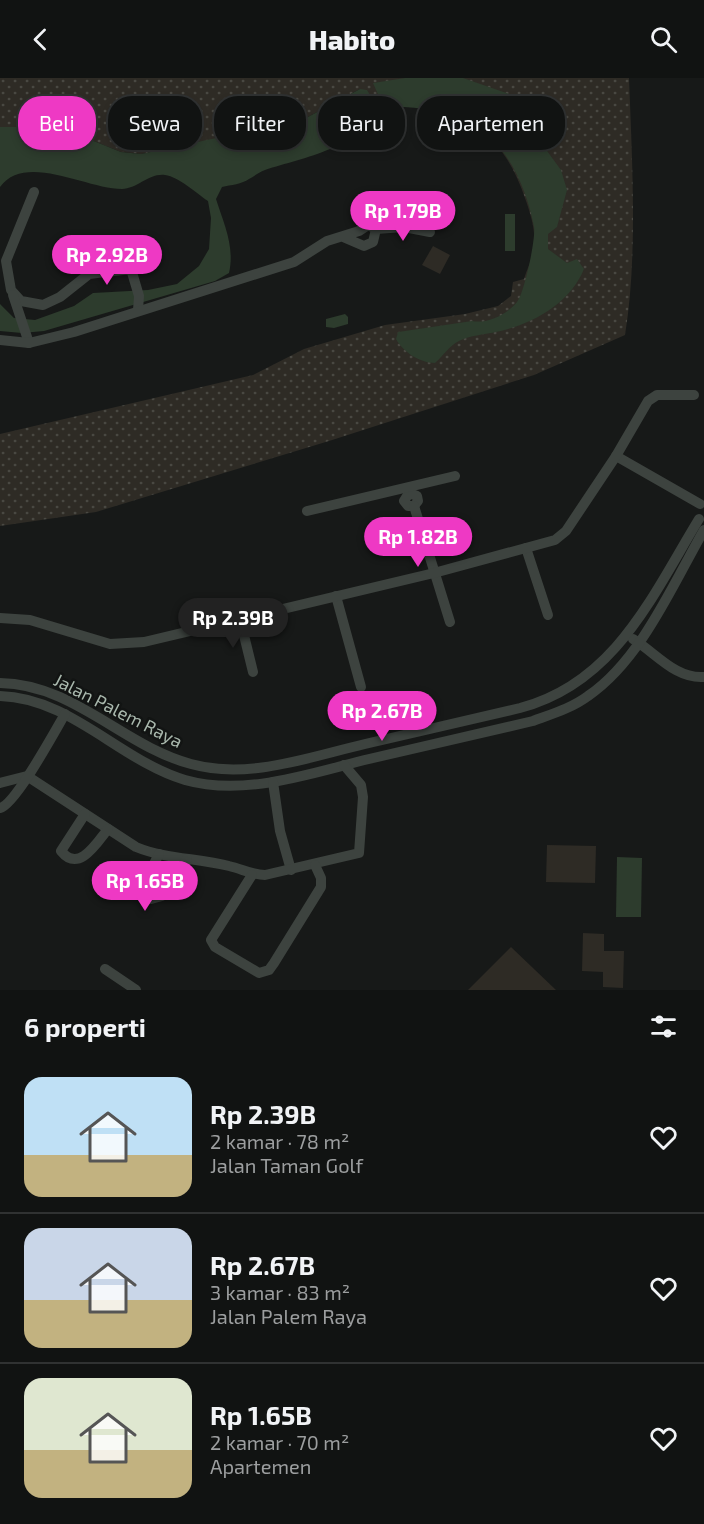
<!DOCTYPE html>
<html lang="id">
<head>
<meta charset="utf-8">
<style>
	body { margin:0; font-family:"Exo 2",sans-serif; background:#1a1c1b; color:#f1f3f6; height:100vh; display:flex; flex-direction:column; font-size:22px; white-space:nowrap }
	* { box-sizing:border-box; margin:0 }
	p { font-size:20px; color:#9c9e9f }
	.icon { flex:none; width:33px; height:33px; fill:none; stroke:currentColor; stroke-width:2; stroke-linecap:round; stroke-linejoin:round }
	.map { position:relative; height:912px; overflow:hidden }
	.sheet { display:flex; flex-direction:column; background:#111312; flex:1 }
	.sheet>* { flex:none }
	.top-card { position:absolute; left:18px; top:18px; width:669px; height:54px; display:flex; gap:12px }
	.price { position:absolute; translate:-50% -51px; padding:0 14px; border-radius:21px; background:#ee39c4; color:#fff; font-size:20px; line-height:39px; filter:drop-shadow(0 2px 3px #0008) }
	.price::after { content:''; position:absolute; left:50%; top:36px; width:18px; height:14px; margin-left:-9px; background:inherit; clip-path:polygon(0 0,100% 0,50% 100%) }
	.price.selected { background:#222; color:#fff }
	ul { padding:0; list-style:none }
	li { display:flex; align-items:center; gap:18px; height:150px; padding:0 24px }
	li+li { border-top:2px solid #303232 }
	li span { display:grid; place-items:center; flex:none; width:168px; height:120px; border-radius:18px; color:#555 }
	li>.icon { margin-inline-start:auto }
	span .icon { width:72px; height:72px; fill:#fffc; stroke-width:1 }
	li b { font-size:26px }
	h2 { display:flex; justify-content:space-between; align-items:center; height:72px; padding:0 24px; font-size:26px }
	.pill { padding:0 21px; border-radius:24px; background:#111312; box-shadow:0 3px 9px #0003,0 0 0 2px #303232; font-size:21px; line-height:54px }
	.pill.selected { background:#ee39c4; color:#fff }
	header { display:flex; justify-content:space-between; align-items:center; height:78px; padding:0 24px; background:#111312; font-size:27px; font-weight:800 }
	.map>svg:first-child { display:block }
</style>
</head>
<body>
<header><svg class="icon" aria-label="back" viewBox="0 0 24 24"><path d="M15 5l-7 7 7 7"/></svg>Habito<svg class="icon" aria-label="search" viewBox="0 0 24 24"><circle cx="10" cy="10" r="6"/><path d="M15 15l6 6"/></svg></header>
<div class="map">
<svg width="704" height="912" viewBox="0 0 704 912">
	<defs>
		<pattern id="grass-dots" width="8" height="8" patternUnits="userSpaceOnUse" patternTransform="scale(1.5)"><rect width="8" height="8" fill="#2e2b25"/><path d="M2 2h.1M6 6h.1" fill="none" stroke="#494842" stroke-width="1.8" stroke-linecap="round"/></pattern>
	</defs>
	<rect width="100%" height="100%" fill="#171918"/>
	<path fill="url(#grass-dots)" d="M 0,0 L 629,0 C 632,81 638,178 625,257 L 534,297 L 329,363 L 96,434 L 0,448 L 0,356 L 253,297 L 304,271 L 385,247 L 465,236 L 498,228 L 511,218 L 513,204 L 524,201 C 527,191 533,180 534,170 C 536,153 531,137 525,120 C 508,70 478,34 421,30 C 403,28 387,26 372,36 L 375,25 L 360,11 L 293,47 L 141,76 L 121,74 L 59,49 L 0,49 Z"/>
	<g fill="#2e2b25">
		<path d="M 433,168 L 450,177 L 440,196 L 422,187 Z"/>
		<path d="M 547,767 L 596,768 L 595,805 L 546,804 Z"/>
		<path d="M 583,855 L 604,856 L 604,873 L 624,873 L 623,910 L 603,909 L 603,894 L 582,893 Z"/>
		<path d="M 511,869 L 556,912 L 468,912 Z"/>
	</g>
	<g fill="#2d3c2d">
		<path d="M 405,0 L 463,0 L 530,23 L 534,27 L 542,66 L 561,92 L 567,112 L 557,149 L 548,156 L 548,171 L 567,185 L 577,181 L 584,191 C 570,226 531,247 496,254 C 483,257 471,257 459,263 C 449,268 444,277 435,285 C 420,285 403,274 396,261 L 398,254 L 472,243 C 488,246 507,236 517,224 C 524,216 536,161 534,149 C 526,107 505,60 464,42 C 437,30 412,29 383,28 L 373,5 Z"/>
		<path d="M 360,11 L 367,12 L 375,25 C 363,71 304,79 265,92 C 259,94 255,98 249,101 C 242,106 231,107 222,109 L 216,121 C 224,146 235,169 229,195 L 215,203 L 44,253 L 22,255 L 0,253 L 0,226 L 14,240 L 35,242 L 74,228 L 93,215 L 148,212 L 177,206 L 199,188 L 209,171 L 211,140 L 208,123 C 196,115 179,99 165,97 C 149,95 137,111 122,111 C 87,111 25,74 0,109 L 0,49 L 59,49 L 121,74 L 141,76 L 235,56 L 243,46 L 269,41 L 277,49 L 293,47 Z"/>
		<rect x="505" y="136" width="10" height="37"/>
		<path d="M 345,236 L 348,239 L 348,246 L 334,250 L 326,249 L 326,241 Z"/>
		<path d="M 617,779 L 642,780 L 641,839 L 616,839 Z"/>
	</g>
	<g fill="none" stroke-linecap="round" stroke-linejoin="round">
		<g stroke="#3d433f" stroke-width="10">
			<path d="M 34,114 L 6,183 L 11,212 L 21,223 L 43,227 L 60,219 L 89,196 L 131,191 L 139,218 L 138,232"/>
			<path d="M 376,151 L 404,149 L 430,154"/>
			<path d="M 13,217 L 29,265"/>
			<path d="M 0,262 L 29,265 L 74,254 L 294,184 L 327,163 L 359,153 L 368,147 L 376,151 L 373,164 L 364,168 L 343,159"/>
			<path d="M 616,378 L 700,426"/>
			<path d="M 408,410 L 409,415 L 404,423 L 408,428 L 414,428 L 418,423 L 417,418 L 409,415"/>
			<path d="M 414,428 L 450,544"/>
			<path d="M 307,433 L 455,398"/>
			<path d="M 526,470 L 548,537"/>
			<path d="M 336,518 L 361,609"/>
			<path d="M 0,540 L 30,542 L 110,566 L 144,564 L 434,495 L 555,462 L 566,453 L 616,378 L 648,323 L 657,317 L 694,317"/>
			<path d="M 240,541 L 253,594"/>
			<path d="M 633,561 C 656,575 675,601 704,599"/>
			<path d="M 0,605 C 74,606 123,668 191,686 C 248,702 309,679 365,666 C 417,654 469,642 520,630 C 615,605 652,518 699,441"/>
			<path d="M 0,618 C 71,620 119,682 185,702 C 245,719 311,695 369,681 C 424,668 479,656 533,643 C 552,636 572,630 588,618 C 641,582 673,506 704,452"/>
			<path d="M 273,704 L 280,753 L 291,792"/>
			<path d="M 0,705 L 27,698 L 136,769 C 165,781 198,780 229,788 C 242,791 252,797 265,797 L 359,775 L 363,719 L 361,707 L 344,687"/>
			<path d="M 0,730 C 15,727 55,653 65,636"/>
			<path d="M 85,736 L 61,773 C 79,795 96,766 108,751"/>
			<path d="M 159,776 L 142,809 L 143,815 L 151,821 L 162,818 L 187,781"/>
			<path d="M 252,797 L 211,862 L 215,869 L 259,895 L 269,892 L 274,885 L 321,809 L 321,800 L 315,787"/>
			<path d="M 105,891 L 136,912"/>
		</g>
	</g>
	<g text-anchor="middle" stroke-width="5" stroke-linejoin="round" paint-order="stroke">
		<g font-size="18" fill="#a9b8ad" stroke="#121413">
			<text transform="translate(118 633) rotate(27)" y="6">Jalan Palem Raya</text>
		</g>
	</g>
</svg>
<b class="price" style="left:403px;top:164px">Rp 1.79B</b>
<b class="price" style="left:107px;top:208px">Rp 2.92B</b>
<b class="price" style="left:418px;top:490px">Rp 1.82B</b>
<b class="price selected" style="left:233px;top:571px">Rp 2.39B</b>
<b class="price" style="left:382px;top:664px">Rp 2.67B</b>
<b class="price" style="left:145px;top:834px">Rp 1.65B</b>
<div class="top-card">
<a class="pill selected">Beli</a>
<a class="pill">Sewa</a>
<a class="pill">Filter</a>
<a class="pill">Baru</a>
<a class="pill">Apartemen</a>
</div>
</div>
<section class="sheet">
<h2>6 properti<svg class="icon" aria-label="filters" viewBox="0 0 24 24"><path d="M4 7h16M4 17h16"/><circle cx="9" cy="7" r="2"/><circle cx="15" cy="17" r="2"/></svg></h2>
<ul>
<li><span style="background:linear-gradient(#bfe0f5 65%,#c2b280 0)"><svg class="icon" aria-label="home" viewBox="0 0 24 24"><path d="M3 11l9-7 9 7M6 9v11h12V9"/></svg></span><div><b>Rp 2.39B</b><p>2 kamar · 78 m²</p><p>Jalan Taman Golf</p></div><svg class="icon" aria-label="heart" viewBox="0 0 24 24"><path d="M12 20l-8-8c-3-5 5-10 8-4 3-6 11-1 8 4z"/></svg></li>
<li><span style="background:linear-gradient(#c9d6e8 60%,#c2b280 0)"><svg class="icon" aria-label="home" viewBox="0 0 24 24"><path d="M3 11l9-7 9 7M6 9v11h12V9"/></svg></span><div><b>Rp 2.67B</b><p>3 kamar · 83 m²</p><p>Jalan Palem Raya</p></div><svg class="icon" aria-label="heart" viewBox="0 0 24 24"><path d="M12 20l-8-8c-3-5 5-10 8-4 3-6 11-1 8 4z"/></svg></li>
<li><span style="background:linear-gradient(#dfe7d0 60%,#c2b280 0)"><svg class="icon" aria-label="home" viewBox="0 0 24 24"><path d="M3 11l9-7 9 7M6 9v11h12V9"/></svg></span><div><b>Rp 1.65B</b><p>2 kamar · 70 m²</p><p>Apartemen</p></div><svg class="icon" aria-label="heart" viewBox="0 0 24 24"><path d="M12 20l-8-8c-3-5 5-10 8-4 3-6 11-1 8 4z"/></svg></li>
</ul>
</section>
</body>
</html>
